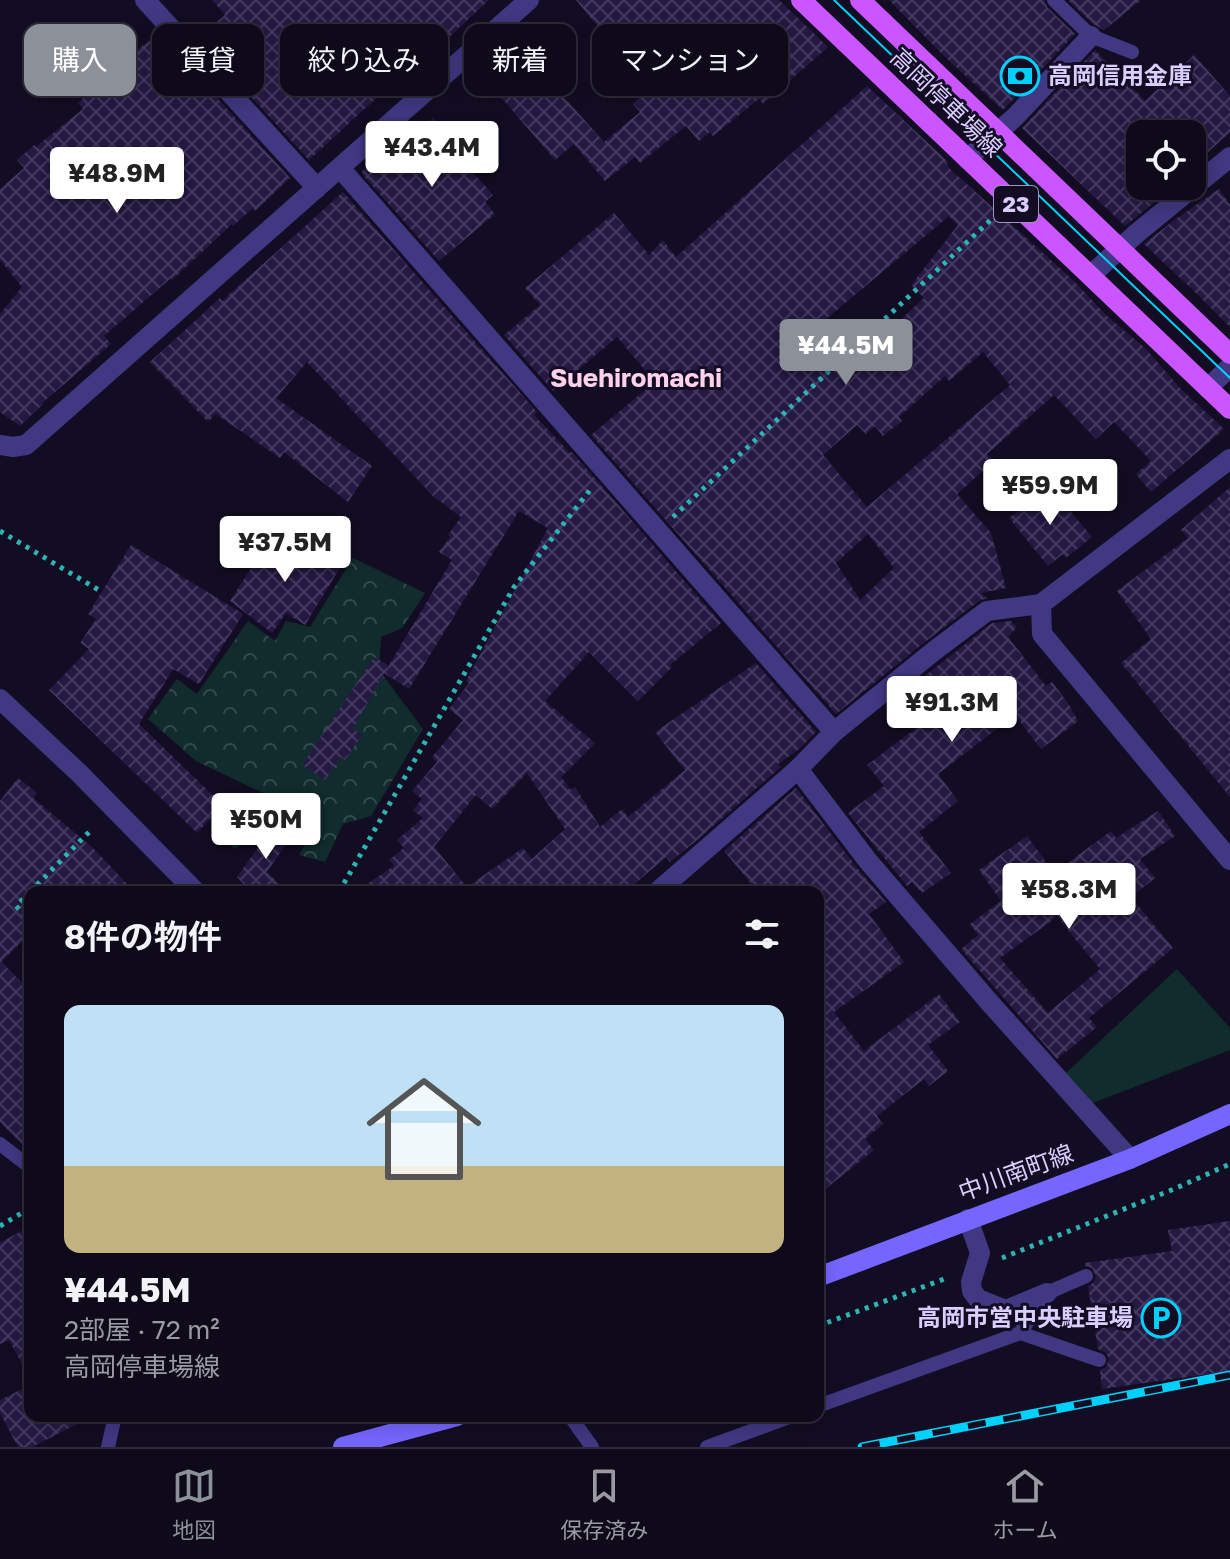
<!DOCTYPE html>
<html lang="ja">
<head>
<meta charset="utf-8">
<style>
	body { margin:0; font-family:"Golos Text","Noto Sans JP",sans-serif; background:#171323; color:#f1f3f6; height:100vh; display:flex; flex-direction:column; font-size:30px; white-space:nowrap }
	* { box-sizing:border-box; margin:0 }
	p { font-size:26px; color:#9b9aa2 }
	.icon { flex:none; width:44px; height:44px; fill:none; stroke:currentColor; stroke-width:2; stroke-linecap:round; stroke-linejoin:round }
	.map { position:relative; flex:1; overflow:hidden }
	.sheet { position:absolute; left:24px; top:886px; width:800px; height:536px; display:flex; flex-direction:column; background:#0e0a1a; border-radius:16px; box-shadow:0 4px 20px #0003,0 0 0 2px #2e2b39 }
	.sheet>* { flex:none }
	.guide { position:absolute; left:24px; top:24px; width:800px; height:72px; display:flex; gap:16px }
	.fabs { position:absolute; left:1126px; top:120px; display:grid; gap:16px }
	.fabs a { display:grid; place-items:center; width:80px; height:80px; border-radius:16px; background:#0e0a1a; box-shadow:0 4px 20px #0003,0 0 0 2px #2e2b39; font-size:40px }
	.price { position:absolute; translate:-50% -68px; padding:0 18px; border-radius:8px; background:#fff; color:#222; font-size:26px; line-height:52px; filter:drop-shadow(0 2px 4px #0008) }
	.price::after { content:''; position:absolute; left:50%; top:48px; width:24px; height:18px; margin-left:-12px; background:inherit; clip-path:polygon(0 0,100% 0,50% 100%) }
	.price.on { background:#8c9099; color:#fff }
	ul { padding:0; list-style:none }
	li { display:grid; align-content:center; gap:16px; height:424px; padding:0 40px }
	li span { display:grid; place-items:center; height:248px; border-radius:16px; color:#555 }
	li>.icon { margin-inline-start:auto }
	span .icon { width:144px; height:144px; fill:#fffc; stroke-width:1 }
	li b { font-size:34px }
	h2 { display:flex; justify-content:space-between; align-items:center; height:96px; padding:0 40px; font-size:34px }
	.pill { padding:0 28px; border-radius:16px; background:#0e0a1a; box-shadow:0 4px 20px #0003,0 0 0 2px #2e2b39; font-size:28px; line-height:72px }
	.pill.on { background:#8c9099; color:#fff }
	.dock { display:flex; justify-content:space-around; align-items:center; height:112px; border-top:2px solid #2e2b39; background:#0e0a1a; font-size:22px; color:#9b9aa2 }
	.dock a { display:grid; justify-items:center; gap:4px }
	.dock .on { color:#8c9099 }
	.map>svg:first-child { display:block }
</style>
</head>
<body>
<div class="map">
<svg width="1230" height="1447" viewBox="0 0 1230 1447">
	<defs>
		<pattern id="forest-crowns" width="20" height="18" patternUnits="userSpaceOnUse" patternTransform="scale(2)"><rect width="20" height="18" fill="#112c2d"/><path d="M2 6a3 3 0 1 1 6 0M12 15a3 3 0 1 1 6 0" fill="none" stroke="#334a4c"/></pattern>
		<pattern id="building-cross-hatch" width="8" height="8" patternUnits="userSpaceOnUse" patternTransform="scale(2)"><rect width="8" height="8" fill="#251944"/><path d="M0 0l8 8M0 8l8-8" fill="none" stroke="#443960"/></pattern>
	</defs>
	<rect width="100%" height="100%" fill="#130d23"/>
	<path fill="#112c2d" d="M 1177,969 L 1230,1028 L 1230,1050 L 1093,1103 L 1066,1073 Z"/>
	<path fill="url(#forest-crowns)" d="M 353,558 L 425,593 L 402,628 L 381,637 L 379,670 L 423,729 L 371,816 L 343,824 L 325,862 L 299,855 L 320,816 L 301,801 L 264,852 L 251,837 L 235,849 L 211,828 L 228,812 L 247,828 L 263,793 L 196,761 L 148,719 L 177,679 L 197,694 L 248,621 L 275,641 L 286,621 L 310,627 Z"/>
	<g fill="url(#building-cross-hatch)" fill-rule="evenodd">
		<path d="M 212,0 L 489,0 L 448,38 L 445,35 L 309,160 L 197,38 L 225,15 Z"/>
		<path d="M 576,0 L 779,0 L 828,47 L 763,104 L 759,99 L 713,136 L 710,132 L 699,141 L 686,126 L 640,163 L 635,157 L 605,181 L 574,144 L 555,160 L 475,67 L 529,23 L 560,59 L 543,74 L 604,142 L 640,112 L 633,104 L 650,89 Z"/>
		<path d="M 889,0 L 1044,0 L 1047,7 L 1075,34 L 1003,110 L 944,56 Z"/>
		<path d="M 1068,0 L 1141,0 L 1104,30 L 1092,23 Z"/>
		<path d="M 159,34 L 290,178 L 255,211 L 253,208 L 233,226 L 232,224 L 172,280 L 171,278 L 104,336 L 111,344 L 42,403 L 43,404 L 20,426 L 0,412 L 0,314 L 22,287 L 0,260 L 0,189 L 24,168 L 17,160 L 34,145 L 36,147 L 83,109 L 78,103 L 95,88 L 93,86 L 125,58 Z"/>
		<path d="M 1095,50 L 1145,101 L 1194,55 L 1230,96 L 1230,132 L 1206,154 L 1192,138 L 1192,134 L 1140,134 L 1140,186 L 1155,202 L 1125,226 L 1022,128 Z"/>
		<path d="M 867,86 L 945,159 L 949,168 L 1074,281 L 1106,315 L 1146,349 L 1179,387 L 1224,429 L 1151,492 L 1136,474 L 1151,461 L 1114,422 L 1096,439 L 1054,395 L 987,454 L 994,461 L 957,494 L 991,533 L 1006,588 L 981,593 L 987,598 L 979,601 L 926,641 L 836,714 L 591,435 L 655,382 L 617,337 L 553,391 L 504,335 L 540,305 L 525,288 L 614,213 L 649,255 L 663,240 L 676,257 ZM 949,216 L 958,225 L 911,285 L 924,298 L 854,363 L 851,360 L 845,368 L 813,330 ZM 983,352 L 1010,385 L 867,507 L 823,455 L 857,425 L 866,434 L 875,426 L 883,436 L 902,421 L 899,417 L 945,376 L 949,381 ZM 868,534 L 894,568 L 860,600 L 836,563 Z"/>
		<path d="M 433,118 L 456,150 L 454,151 L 493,195 L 485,202 L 495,214 L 439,261 L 362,174 L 362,171 Z"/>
		<path d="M 1219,189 L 1230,205 L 1230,327 L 1196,293 L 1144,244 L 1173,221 Z"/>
		<path d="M 343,192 L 537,412 L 534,415 L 570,453 L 572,452 L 721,623 L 670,665 L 672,667 L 638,701 L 589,652 L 545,701 L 595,743 L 561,777 L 571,790 L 575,787 L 600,827 L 622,809 L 628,817 L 685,770 L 655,732 L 756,663 L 816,732 L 798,750 L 778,764 L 781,767 L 697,840 L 670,862 L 666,857 L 625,892 L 355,892 L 394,866 L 389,860 L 404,848 L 397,840 L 423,818 L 413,810 L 422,799 L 412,791 L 437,762 L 432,757 L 463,720 L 449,709 L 469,683 L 466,681 L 548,528 L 519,511 L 409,689 L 384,673 L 353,729 L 362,735 L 345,760 L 341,757 L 325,780 L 302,765 L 374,657 L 388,665 L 386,670 L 452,560 L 439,552 L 450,537 L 448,535 L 461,517 L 433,496 L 307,362 L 276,398 L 372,466 L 348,502 L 284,452 L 280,458 L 216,414 L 208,422 L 150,362 L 220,298 L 222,301 ZM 527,773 L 565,829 L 532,859 L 523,848 L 467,887 L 434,847 L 476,795 L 492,809 Z"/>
		<path d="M 1049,486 L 1092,537 L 1066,558 L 1063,554 L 1048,566 L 1009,518 Z"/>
		<path d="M 1230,487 L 1230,797 L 1121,663 L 1151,639 L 1117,591 L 1188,538 L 1181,530 Z"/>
		<path d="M 288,534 L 341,566 L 305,625 L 286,613 L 272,633 L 230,601 L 266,545 L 276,552 Z"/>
		<path d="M 131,545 L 243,614 L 199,684 L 173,669 L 139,724 L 223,805 L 197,833 L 49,690 L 89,649 L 80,643 L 96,619 L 88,614 Z"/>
		<path d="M 1011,621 L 1017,627 L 1008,637 L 1046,686 L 1052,682 L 1068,703 L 1078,721 L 1041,749 L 1015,715 L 938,774 L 958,801 L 919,832 L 951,873 L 922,893 L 912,882 L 907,886 L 848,813 L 884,786 L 867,765 L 919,726 L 897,698 L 992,623 Z"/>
		<path d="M 18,778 L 37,793 L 33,798 L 92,847 L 135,892 L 30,892 L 30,934 L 1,962 L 30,991 L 30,1152 L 0,1122 L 0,801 Z"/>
		<path d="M 796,788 L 858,869 L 886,902 L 869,914 L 904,962 L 834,1012 L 864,1051 L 939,994 L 960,1022 L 928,1045 L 948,1071 L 929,1086 L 924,1079 L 877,1116 L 883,1124 L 865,1139 L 874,1150 L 818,1195 L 818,892 L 758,892 L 724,851 Z"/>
		<path d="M 1158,811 L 1175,836 L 1140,859 L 1155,878 L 1131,897 L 1173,948 L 1089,1018 L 1097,1027 L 1057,1059 L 961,949 L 978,935 L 970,924 L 1001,901 L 979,870 L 1027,836 L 1054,873 L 1111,831 L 1116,838 ZM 1057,917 L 1100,969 L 1048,1013 L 1000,958 Z"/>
		<path d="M 278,820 L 294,832 L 267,872 L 287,892 L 251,892 L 237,877 Z"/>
		<path d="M 1230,1221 L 1230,1371 L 1102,1389 L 1100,1370 L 1106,1367 L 1109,1359 L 1106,1353 L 1098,1349 L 1088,1286 L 1094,1282 L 1096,1276 L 1092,1268 L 1085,1266 L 1085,1263 L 1172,1251 L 1168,1230 Z"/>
		<path d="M 30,1226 L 30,1379 L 9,1340 L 0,1344 L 0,1243 Z"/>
		<path d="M 30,1385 L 30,1416 L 93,1416 L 32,1447 L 18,1447 L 0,1413 L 0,1400 Z"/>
	</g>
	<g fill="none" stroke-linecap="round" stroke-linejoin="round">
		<g stroke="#2db4b5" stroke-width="5" stroke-dasharray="4 6" stroke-linecap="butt">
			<path d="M 673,517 L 996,215"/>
			<path d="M 0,531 L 102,592"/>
			<path d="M 30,892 L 93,828"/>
			<path d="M 30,892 L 16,906 L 30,921"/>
			<path d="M 339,892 L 514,587 L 590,490"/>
			<path d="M 0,1226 L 30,1208"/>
			<path d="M 1002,1258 L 1174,1189 L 1230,1164"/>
			<path d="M 818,1326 L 947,1278"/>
		</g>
		<g stroke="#403882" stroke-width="14">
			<path d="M 1054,0 L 1091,36 L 1132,52"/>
			<path d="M 0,1144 L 30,1167"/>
			<path d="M 1020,1333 L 1099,1360"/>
			<path d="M 818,1406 L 1020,1333 L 1047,1293 L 1086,1276"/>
			<path d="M 570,1416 L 592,1447"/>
			<path d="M 108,1447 L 115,1416"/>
			<path d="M 707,1447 L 792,1416"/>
		</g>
		<g stroke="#403882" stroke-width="20">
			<path d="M 145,0 L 317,188"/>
			<path d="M 967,159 L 1015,117 L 1091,36"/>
			<path d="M 340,168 L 834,732"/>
			<path d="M 1091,275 L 1137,233 L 1230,157"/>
			<path d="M 1208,388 L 1230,367"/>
			<path d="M 0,445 L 13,447 L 26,445 L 529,0"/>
			<path d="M 798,769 L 868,861 L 990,1003 L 1130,1159"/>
			<path d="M 657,892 L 798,769 L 834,732 L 934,651 L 987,611 L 1041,604"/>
			<path d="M 968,1219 L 980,1253 L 971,1282 L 972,1291 L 978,1299 L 1006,1310 L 1047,1293"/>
		</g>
		<g stroke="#403882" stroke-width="20">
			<path d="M 1230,459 L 1041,604 L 1042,634 L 1230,860"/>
			<path d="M 0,699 L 79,773 L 196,892"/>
		</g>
		<g stroke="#7566ff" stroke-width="20">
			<path d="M 818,1277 L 1130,1159 L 1230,1114"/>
			<path d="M 343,1447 L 457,1416"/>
		</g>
		<g stroke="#cb56ff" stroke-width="20">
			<path d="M 801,0 L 1230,409"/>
			<path d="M 860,0 L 1230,354"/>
		</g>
		<path stroke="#00d0fa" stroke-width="2" d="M 834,0 L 1230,378"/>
		<defs>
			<path id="rail" d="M 862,1447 L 1230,1375"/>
		</defs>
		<use href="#rail" stroke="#00d0fa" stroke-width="9"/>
		<use href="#rail" stroke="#130d23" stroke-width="6" stroke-dasharray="18" stroke-linecap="butt"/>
	</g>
	<defs>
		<symbol id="bank-ring" viewBox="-11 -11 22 22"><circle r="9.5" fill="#130d23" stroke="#00d0fa" stroke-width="1.5"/><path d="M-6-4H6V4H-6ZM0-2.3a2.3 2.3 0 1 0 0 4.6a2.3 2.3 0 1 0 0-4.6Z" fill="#00d0fa"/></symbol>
		<symbol id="parking-ring" viewBox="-11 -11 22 22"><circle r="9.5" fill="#130d23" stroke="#00d0fa" stroke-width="1.5"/><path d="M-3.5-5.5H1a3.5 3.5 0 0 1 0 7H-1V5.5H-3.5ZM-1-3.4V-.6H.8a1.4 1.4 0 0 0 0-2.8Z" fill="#00d0fa"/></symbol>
	</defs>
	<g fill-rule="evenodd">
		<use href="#bank-ring" x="998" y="54" width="44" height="44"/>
		<use href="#parking-ring" x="1139" y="1296" width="44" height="44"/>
	</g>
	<g text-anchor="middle" stroke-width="6" stroke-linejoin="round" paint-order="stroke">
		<rect fill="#130d23" stroke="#9d95bd" stroke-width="2" x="994" y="186" width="44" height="36" rx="6"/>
		<g font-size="22" font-weight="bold" fill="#d8cfff">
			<text x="1016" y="212">23</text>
		</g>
		<g font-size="24" font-weight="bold" fill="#d8cfff" stroke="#130d23" text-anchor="start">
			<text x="1048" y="84">高岡信用金庫</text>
			<text x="1133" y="1326" text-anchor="end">高岡市営中央駐車場</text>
		</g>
		<g font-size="24" fill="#d8cfff" stroke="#130d23">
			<text transform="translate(946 103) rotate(44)" y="8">高岡停車場線</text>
			<text transform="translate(1016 1173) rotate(-20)" y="8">中川南町線</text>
		</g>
		<g font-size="26" font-weight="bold" fill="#ffd1eb" stroke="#130d23">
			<text x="636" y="387">Suehiromachi</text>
		</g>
	</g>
</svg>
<div class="fabs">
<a><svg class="icon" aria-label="locate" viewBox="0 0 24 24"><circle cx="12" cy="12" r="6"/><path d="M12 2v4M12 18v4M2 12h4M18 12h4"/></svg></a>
</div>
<b class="price" style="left:432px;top:189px">¥43.4M</b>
<b class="price" style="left:117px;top:215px">¥48.9M</b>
<b class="price on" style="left:846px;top:387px">¥44.5M</b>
<b class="price" style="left:1050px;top:527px">¥59.9M</b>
<b class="price" style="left:285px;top:584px">¥37.5M</b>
<b class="price" style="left:952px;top:744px">¥91.3M</b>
<b class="price" style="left:266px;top:861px">¥50M</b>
<b class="price" style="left:1069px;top:931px">¥58.3M</b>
<div class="guide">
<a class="pill on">購入</a>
<a class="pill">賃貸</a>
<a class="pill">絞り込み</a>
<a class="pill">新着</a>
<a class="pill">マンション</a>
</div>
<section class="sheet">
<h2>8件の物件<svg class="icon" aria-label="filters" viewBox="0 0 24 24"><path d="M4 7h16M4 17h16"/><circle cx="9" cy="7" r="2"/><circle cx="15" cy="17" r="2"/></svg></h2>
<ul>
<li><span style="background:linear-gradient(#bfe0f5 65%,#c2b280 0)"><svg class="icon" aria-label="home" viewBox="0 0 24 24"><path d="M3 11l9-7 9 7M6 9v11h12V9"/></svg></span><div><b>¥44.5M</b><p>2部屋 · 72 m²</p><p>高岡停車場線</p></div></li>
</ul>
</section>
</div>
<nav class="dock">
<a class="on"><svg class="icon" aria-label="map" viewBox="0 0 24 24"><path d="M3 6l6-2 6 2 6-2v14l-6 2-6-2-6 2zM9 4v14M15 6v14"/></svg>地図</a>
<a><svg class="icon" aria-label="saved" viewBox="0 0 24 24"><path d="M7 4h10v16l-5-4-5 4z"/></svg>保存済み</a>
<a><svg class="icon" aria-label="home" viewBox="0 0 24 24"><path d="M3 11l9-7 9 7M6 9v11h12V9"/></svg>ホーム</a>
</nav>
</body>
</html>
